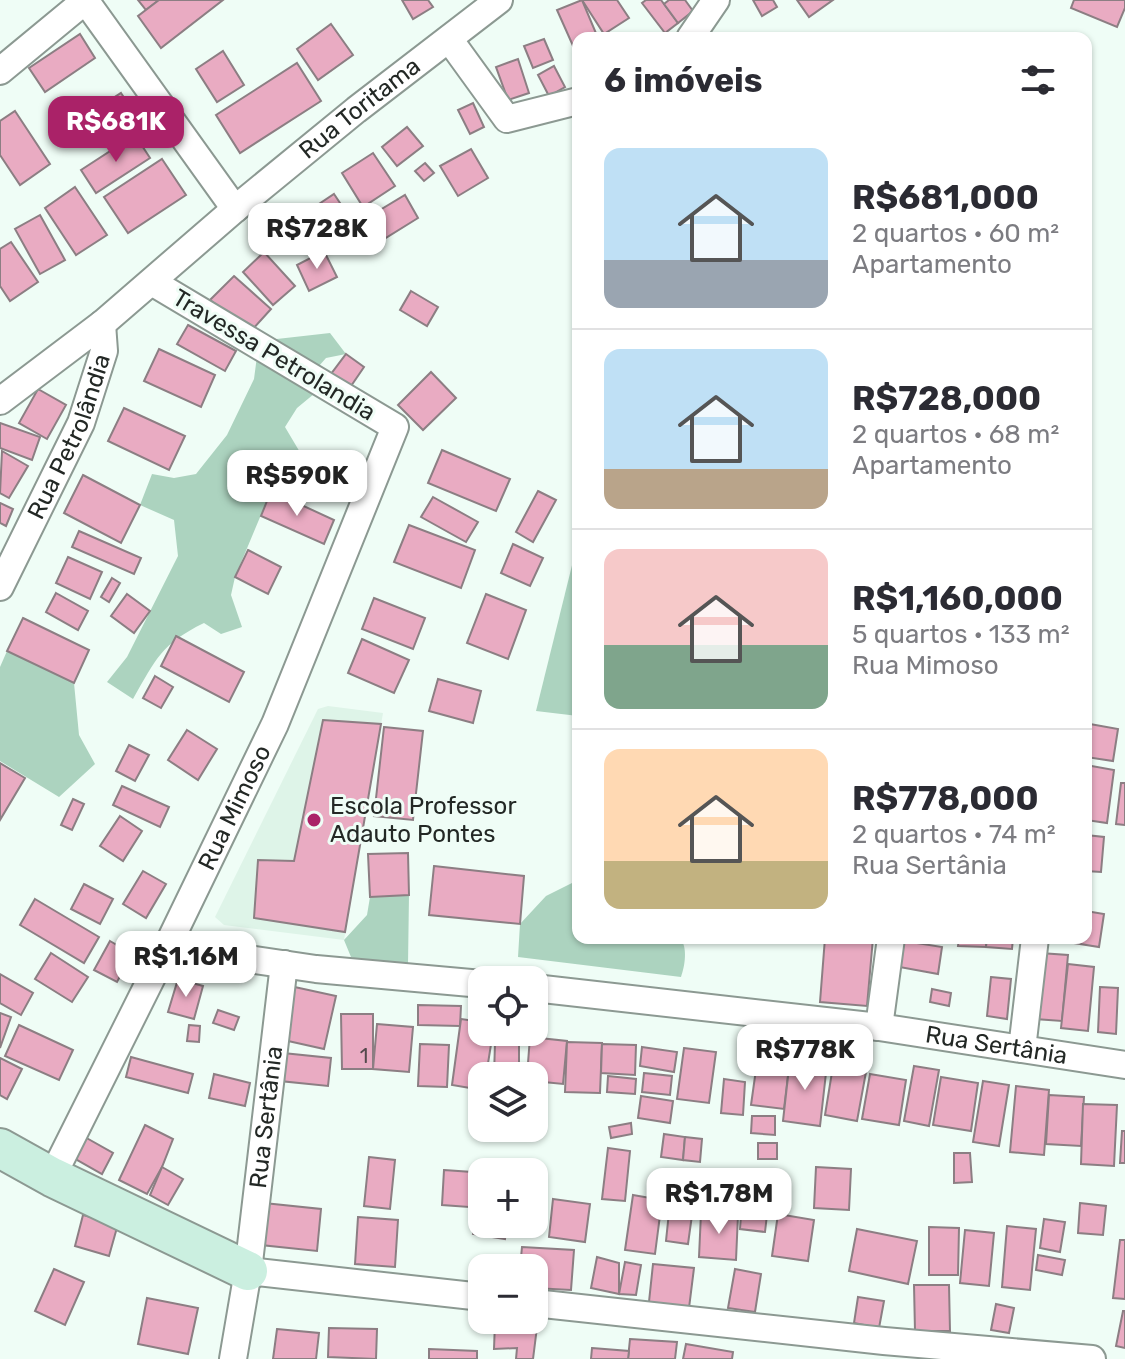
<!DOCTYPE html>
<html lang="pt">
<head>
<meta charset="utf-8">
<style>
	body { margin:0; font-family:Rubik,sans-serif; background:#f7f7f7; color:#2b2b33; height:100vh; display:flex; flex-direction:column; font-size:30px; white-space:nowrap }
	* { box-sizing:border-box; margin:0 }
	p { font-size:26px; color:#7c7c81 }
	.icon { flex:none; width:44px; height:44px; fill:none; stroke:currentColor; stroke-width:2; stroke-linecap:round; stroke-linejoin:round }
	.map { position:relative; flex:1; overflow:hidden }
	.sheet { position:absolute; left:572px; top:32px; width:520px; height:912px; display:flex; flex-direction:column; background:#fff; border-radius:16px; box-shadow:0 2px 6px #0004 }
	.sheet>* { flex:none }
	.buttons { position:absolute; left:468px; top:966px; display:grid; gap:16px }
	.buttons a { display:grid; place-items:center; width:80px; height:80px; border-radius:16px; background:#fff; box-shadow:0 2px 6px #0004; font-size:40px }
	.price { position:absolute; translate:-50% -68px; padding:0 18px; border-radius:16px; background:#fff; color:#222; font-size:26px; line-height:52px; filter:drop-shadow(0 2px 4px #0008) }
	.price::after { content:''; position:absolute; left:50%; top:48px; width:24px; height:18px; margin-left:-12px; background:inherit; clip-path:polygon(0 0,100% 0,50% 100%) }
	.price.active { background:#aa2268; color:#fff }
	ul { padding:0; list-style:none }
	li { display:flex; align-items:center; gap:24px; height:200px; padding:0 32px }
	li+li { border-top:2px solid #e1e1e2 }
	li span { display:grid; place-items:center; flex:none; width:224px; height:160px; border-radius:16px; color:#555 }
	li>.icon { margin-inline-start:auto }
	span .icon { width:96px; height:96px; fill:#fffc; stroke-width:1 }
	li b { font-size:34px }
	h2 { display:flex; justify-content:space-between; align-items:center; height:96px; padding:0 32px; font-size:34px }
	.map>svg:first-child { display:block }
</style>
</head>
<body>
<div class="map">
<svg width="1125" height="1359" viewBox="0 0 1125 1359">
	<rect width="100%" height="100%" fill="#effdf6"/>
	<path fill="#def4e8" d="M 328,706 L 383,713 L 344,940 L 224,925 L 215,917 L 318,709 Z"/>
	<g fill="#acd3bf">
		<path d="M 330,333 L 346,354 L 326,358 L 311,375 L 320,389 L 297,408 L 285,427 L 301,454 L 289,477 L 271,491 L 235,577 L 231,595 L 242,627 L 221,634 L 204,623 C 161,644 156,659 133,699 L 107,682 L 127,657 L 178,556 L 174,520 L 140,505 L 152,474 L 174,478 L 196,474 L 227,435 L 254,379 L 259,341 Z"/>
		<path d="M 578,541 L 578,716 L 536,711 Z"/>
		<path d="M 7,651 L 74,683 L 79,735 L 95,764 L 59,797 L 0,761 L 0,667 Z"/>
		<path d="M 578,880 L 578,938 L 680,938 C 688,947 685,966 681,977 L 518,957 L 520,924 L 546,896 Z"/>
		<path d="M 409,895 L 408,964 L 376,966 L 351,957 L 344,940 L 367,915 L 370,897 Z"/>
	</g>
	<g fill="#e9abc2" stroke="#8c7e83" stroke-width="2">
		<path d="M 138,0 L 159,0 L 146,10 Z"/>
		<path d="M 159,0 L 223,0 L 161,48 L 138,16 Z"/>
		<path d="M 402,0 L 428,0 L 433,7 L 413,19 Z"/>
		<path d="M 582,0 L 617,0 L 629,18 L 604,34 Z"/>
		<path d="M 582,0 L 598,38 L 578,38 L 578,57 L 557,10 Z"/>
		<path d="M 646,0 L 661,0 L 678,23 L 665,33 L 642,3 Z"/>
		<path d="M 669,0 L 685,0 L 693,11 L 678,23 L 664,4 Z"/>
		<path d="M 753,0 L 773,0 L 777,7 L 762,16 Z"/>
		<path d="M 797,0 L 833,0 L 809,17 Z"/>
		<path d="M 1074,0 L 1125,0 L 1125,8 L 1117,27 L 1071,8 Z"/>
		<path d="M 331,24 L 353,55 L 318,80 L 297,49 Z"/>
		<path d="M 80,34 L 95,58 L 45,92 L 29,68 Z"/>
		<path d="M 544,39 L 553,60 L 533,68 L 524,46 Z"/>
		<path d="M 223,51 L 244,85 L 217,102 L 196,69 Z"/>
		<path d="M 518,59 L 529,93 L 508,100 L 496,67 Z"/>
		<path d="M 297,63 L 321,101 L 240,153 L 216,115 Z"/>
		<path d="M 554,66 L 565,87 L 549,96 L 538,75 Z"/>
		<path d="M 121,93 L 136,116 L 91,145 L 76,122 Z"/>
		<path d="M 473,103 L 484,127 L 470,134 L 458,110 Z"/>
		<path d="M 15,111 L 50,164 L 20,185 L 0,155 L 0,121 Z"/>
		<path d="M 407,127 L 423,146 L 397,166 L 382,147 Z"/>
		<path d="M 135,135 L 150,158 L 96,193 L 81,170 Z"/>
		<path d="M 471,149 L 488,178 L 458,196 L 440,166 Z"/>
		<path d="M 373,153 L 395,186 L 363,207 L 342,173 Z"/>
		<path d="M 162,159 L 186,195 L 128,233 L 104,197 Z"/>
		<path d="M 425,163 L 434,173 L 424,181 L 415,171 Z"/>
		<path d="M 75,187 L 107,235 L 76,255 L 45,208 Z"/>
		<path d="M 334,194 L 354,224 L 327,242 L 307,212 Z"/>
		<path d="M 405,195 L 418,218 L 384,239 L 370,216 Z"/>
		<path d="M 40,215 L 65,260 L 40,274 L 15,229 Z"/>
		<path d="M 11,242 L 38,282 L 10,301 L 0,286 L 0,249 Z"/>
		<path d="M 324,251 L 337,277 L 309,291 L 297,265 Z"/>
		<path d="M 264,252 L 295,286 L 273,305 L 243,272 Z"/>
		<path d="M 234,276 L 271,309 L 251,331 L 210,300 Z"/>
		<path d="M 411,291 L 438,307 L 427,326 L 400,310 Z"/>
		<path d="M 188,325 L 236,351 L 225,371 L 177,344 Z"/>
		<path d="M 159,349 L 215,375 L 201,407 L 144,381 Z"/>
		<path d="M 346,354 L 364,367 L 349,389 L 328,378 Z"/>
		<path d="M 431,372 L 456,398 L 423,430 L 398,405 Z"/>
		<path d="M 38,389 L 66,405 L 47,439 L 19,423 Z"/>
		<path d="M 124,408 L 185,436 L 169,470 L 108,441 Z"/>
		<path d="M 0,423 L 40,437 L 32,460 L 0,448 Z"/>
		<path d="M 442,450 L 510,479 L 496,511 L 428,483 Z"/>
		<path d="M 2,451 L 28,466 L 9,498 L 0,493 Z"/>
		<path d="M 301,454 L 341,476 L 328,499 L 289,477 Z"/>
		<path d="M 83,475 L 140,505 L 121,543 L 64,513 Z"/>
		<path d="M 271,491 L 334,520 L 324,544 L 261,516 Z"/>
		<path d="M 538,491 L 556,500 L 533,542 L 516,532 Z"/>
		<path d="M 433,497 L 478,522 L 466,542 L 421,517 Z"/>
		<path d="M 0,503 L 13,509 L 6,526 L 0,523 Z"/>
		<path d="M 409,525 L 475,550 L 461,588 L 394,562 Z"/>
		<path d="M 79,531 L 141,558 L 134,574 L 72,547 Z"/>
		<path d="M 513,544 L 543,558 L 530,586 L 501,573 Z"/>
		<path d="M 248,550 L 281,567 L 268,594 L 235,577 Z"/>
		<path d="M 68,557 L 102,572 L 90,599 L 56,583 Z"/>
		<path d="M 112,578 L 120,583 L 109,602 L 101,597 Z"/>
		<path d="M 56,593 L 88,611 L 78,630 L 46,612 Z"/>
		<path d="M 127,594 L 150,611 L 134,633 L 111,616 Z"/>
		<path d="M 486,594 L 526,610 L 508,659 L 467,643 Z"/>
		<path d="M 374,598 L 425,618 L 413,649 L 362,629 Z"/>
		<path d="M 23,618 L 89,650 L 74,683 L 7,651 Z"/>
		<path d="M 176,636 L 244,672 L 229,702 L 161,666 Z"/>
		<path d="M 362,639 L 409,660 L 394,693 L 348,673 Z"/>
		<path d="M 155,676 L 173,687 L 161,708 L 143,698 Z"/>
		<path d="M 438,679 L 481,691 L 473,723 L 429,711 Z"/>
		<path d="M 323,720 L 381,724 L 345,932 L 254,918 L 258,860 L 294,861 Z"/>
		<path d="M 1090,724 L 1118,729 L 1113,761 L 1086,757 Z"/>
		<path d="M 384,727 L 423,731 L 413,820 L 374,816 Z"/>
		<path d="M 187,730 L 217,749 L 198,780 L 168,760 Z"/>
		<path d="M 129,745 L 149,755 L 135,781 L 116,771 Z"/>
		<path d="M 0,763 L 25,778 L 0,820 Z"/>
		<path d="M 1086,765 L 1114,770 L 1107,823 L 1086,820 Z"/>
		<path d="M 1121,783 L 1125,783 L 1125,825 L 1116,824 Z"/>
		<path d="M 122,786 L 169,807 L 160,827 L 113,805 Z"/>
		<path d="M 73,799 L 84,804 L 72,830 L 61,825 Z"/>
		<path d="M 120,816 L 142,831 L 123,861 L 100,846 Z"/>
		<path d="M 1086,835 L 1104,837 L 1101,872 L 1086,871 Z"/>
		<path d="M 408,853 L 409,895 L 370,897 L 368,854 Z"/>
		<path d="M 434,866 L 524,876 L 520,924 L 429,915 Z"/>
		<path d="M 143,871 L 166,884 L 146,918 L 123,904 Z"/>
		<path d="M 84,884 L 113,899 L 100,924 L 71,909 Z"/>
		<path d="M 35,899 L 99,937 L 84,963 L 20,925 Z"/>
		<path d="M 1086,911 L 1104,914 L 1099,947 L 1043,938 L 1086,938 Z"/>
		<path d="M 825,938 L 873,938 L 867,1006 L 820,1002 Z"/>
		<path d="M 959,938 L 987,938 L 986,947 L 958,946 Z"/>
		<path d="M 987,938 L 1013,938 L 1012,949 L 986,947 Z"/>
		<path d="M 898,940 L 942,947 L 938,974 L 894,966 Z"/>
		<path d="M 110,941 L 132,954 L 117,982 L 94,970 Z"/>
		<path d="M 51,953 L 88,977 L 72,1002 L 35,979 Z"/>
		<path d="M 1040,953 L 1068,955 L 1062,1021 L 1035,1019 Z"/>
		<path d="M 1068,964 L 1094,967 L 1088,1031 L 1061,1028 Z"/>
		<path d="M 0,974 L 33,993 L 21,1015 L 0,1003 Z"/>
		<path d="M 991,977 L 1011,979 L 1007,1019 L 987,1016 Z"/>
		<path d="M 178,979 L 203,986 L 194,1019 L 168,1012 Z"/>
		<path d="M 290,986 L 336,996 L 324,1049 L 279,1039 Z"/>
		<path d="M 1100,987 L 1118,988 L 1116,1034 L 1098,1032 Z"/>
		<path d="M 932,989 L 951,993 L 949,1006 L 930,1002 Z"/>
		<path d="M 418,1005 L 461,1006 L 460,1026 L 418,1025 Z"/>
		<path d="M 218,1010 L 239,1017 L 234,1030 L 213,1023 Z"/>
		<path d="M 0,1013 L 11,1017 L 0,1048 Z"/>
		<path d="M 341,1014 L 373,1014 L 373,1069 L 342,1069 Z"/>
		<path d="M 461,1019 L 482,1022 L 482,1032 L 493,1032 L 486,1076 L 482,1076 L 482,1090 L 452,1085 Z"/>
		<path d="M 377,1024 L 413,1027 L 409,1072 L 373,1069 Z"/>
		<path d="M 19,1025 L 73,1050 L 59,1080 L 5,1056 Z"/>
		<path d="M 189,1025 L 200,1026 L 199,1042 L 187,1041 Z"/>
		<path d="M 530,1037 L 567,1041 L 563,1084 L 534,1081 L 534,1076 L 527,1076 Z"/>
		<path d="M 567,1042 L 602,1043 L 600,1093 L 565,1092 Z"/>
		<path d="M 495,1043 L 519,1044 L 519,1076 L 494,1076 Z"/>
		<path d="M 420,1044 L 449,1045 L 447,1087 L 418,1086 Z"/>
		<path d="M 602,1044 L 636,1045 L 635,1075 L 601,1073 Z"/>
		<path d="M 642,1047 L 677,1052 L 674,1072 L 640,1066 Z"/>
		<path d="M 684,1048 L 716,1052 L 709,1103 L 677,1099 Z"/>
		<path d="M 283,1053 L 331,1058 L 328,1086 L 280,1081 Z"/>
		<path d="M 758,1055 L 790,1059 L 784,1109 L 751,1105 Z"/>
		<path d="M 131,1057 L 193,1074 L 188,1093 L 126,1077 Z"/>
		<path d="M 0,1058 L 22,1069 L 7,1099 L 0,1095 Z"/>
		<path d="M 790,1059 L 827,1064 L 820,1126 L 783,1121 Z"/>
		<path d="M 833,1066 L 866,1072 L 857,1121 L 825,1115 Z"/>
		<path d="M 914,1066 L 939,1070 L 929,1126 L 904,1121 Z"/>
		<path d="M 644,1073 L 672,1076 L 670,1095 L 642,1092 Z"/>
		<path d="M 214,1074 L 250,1083 L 245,1106 L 209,1098 Z"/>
		<path d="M 870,1074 L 906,1080 L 899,1125 L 862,1119 Z"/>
		<path d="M 608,1076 L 636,1079 L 635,1094 L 607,1092 Z"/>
		<path d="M 941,1077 L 978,1083 L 971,1131 L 933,1125 Z"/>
		<path d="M 724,1079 L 745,1082 L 743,1115 L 721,1113 Z"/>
		<path d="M 983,1081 L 1009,1085 L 999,1146 L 973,1142 Z"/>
		<path d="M 1016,1086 L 1049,1090 L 1044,1155 L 1010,1152 Z"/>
		<path d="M 1049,1095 L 1084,1097 L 1081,1146 L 1046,1144 Z"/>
		<path d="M 641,1096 L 673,1101 L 670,1123 L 638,1118 Z"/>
		<path d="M 1083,1104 L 1117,1105 L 1114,1166 L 1081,1164 Z"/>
		<path d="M 752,1116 L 775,1116 L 775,1135 L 751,1133 Z"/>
		<path d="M 631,1123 L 632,1134 L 611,1138 L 609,1127 Z"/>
		<path d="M 145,1125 L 173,1139 L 162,1167 L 147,1194 L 119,1180 Z"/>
		<path d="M 1122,1131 L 1125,1131 L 1125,1163 L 1120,1163 Z"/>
		<path d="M 664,1134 L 685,1137 L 683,1160 L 661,1157 Z"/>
		<path d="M 83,1136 L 113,1153 L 102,1174 L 72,1157 Z"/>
		<path d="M 685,1137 L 702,1139 L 700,1162 L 683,1160 Z"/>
		<rect x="758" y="1143" width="19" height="16"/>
		<path d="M 608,1148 L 630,1151 L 625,1201 L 602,1199 Z"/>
		<path d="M 954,1153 L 970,1153 L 972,1182 L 954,1183 Z"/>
		<path d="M 369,1157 L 395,1160 L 390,1209 L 364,1206 Z"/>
		<path d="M 162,1167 L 183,1179 L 168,1205 L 150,1195 Z"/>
		<path d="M 816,1167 L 851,1169 L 849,1210 L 814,1208 Z"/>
		<path d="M 482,1168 L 512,1172 L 482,1172 L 482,1224 L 507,1224 L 505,1239 L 473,1234 Z"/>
		<path d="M 444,1170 L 472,1172 L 469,1207 L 442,1205 Z"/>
		<path d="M 534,1183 L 546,1185 L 540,1234 L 516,1231 L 517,1224 L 534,1224 Z"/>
		<path d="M 633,1195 L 662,1200 L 655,1254 L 625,1250 Z"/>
		<path d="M 553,1199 L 590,1204 L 585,1242 L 549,1237 Z"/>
		<path d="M 264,1203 L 321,1209 L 317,1251 L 261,1245 Z"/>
		<path d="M 742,1203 L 768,1206 L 765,1232 L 740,1229 Z"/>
		<path d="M 1080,1203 L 1106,1206 L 1103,1235 L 1078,1233 Z"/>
		<path d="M 669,1212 L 692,1215 L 688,1244 L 666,1241 Z"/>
		<path d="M 701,1213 L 738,1215 L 736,1260 L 699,1257 Z"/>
		<path d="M 778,1214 L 814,1220 L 808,1261 L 772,1256 Z"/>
		<path d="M 83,1215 L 118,1224 L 109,1256 L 75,1246 Z"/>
		<path d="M 358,1217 L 398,1220 L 395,1267 L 355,1264 Z"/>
		<path d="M 1044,1219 L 1065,1222 L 1060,1252 L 1040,1248 Z"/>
		<path d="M 1007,1226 L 1036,1229 L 1030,1290 L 1002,1287 Z"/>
		<path d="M 929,1227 L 959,1228 L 958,1275 L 929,1275 Z"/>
		<path d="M 857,1229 L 917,1241 L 908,1284 L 849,1271 Z"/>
		<path d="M 965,1230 L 994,1233 L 989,1286 L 960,1283 Z"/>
		<path d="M 1120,1240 L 1125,1240 L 1125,1299 L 1113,1298 Z"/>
		<path d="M 522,1247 L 574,1250 L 571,1290 L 534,1288 L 534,1268 L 520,1268 Z"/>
		<path d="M 1038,1255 L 1065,1260 L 1062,1275 L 1036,1270 Z"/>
		<path d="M 597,1257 L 619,1263 L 619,1294 L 591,1288 Z"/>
		<path d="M 625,1262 L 641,1265 L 636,1295 L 619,1294 Z"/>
		<path d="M 653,1264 L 694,1268 L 689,1308 L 649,1302 Z"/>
		<path d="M 54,1269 L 84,1282 L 65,1325 L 35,1311 Z"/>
		<path d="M 735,1269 L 761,1274 L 755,1312 L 728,1308 Z"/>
		<path d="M 914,1285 L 949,1285 L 950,1331 L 915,1331 Z"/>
		<path d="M 858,1297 L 884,1301 L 879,1328 L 854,1323 Z"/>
		<path d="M 147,1298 L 198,1308 L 188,1354 L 138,1344 Z"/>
		<path d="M 996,1304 L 1014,1308 L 1009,1333 L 991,1330 Z"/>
		<path d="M 1123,1311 L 1125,1311 L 1125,1348 L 1116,1346 Z"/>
		<path d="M 495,1322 L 537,1327 L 533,1359 L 516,1359 L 517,1348 L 494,1349 Z"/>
		<path d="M 329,1328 L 377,1329 L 376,1359 L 328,1357 Z"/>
		<path d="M 277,1329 L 319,1333 L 316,1359 L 273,1359 Z"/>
		<path d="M 630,1339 L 677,1342 L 675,1359 L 628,1359 Z"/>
		<path d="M 686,1344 L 733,1352 L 732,1359 L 683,1359 Z"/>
		<path d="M 592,1348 L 629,1351 L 628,1359 L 591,1359 Z"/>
		<path d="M 429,1349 L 477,1351 L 477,1359 L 429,1359 Z"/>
	</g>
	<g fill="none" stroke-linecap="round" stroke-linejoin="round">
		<defs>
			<g id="street">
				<path d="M 85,0 L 235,209"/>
				<path d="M 690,38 L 716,0"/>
				<path d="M 449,39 L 507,119 L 578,101"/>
				<path d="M 0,71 L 86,0"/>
				<path id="s1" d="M 0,401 L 102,324 L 235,209 L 356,110 L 499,0"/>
				<path id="s2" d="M 0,587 L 81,423 L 104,351 L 102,324"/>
				<path d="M 167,947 L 316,969 L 482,984"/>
				<path id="s3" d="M 534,988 L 879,1027 L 1125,1065"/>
				<path d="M 879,1027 L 891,938"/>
				<path d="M 1022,1049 L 1035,938"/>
				<path id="s4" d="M 52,1177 L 167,947 L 275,724 L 395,427 L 152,282"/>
				<path d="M 248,1271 L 482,1297"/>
				<path d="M 534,1303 L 884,1341 L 1092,1359"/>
				<path id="s5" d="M 233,1359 L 248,1271 L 284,964"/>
			</g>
			<path id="secondary" d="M 0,1148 L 52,1177 L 248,1271"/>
		</defs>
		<use href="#street" stroke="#8c9992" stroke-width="30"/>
		<use href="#secondary" stroke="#8c9992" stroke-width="42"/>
		<use href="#street" stroke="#fff" stroke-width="26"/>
		<use href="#secondary" stroke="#cbefe0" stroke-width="38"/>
	</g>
	<circle fill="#aa2268" stroke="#effdf6" stroke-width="3" cx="314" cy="820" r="8"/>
	<g text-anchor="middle" stroke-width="6" stroke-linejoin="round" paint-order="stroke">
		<g font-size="20" fill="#54494c">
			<text x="364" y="1063">1</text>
		</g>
		<g font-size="24" fill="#232825" stroke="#effdf6">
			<text dy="8" stroke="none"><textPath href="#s1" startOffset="464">Rua Toritama</textPath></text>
			<text transform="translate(274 355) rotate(31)" y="8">Travessa Petrolandia</text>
			<text dy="8" stroke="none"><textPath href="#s2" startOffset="166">Rua Petrolândia</textPath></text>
			<text dy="8" stroke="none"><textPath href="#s4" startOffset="412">Rua Mimoso</textPath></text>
			<text dy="8" stroke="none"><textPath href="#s3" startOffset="466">Rua Sertânia</textPath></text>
			<text dy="8" stroke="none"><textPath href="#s5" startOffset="244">Rua Sertânia</textPath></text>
		</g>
		<g font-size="24" fill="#232825" stroke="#effdf6" text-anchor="start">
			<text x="330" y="814">Escola Professor<tspan x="330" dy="28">Adauto Pontes</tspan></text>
		</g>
	</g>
</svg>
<div class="buttons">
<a><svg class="icon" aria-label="locate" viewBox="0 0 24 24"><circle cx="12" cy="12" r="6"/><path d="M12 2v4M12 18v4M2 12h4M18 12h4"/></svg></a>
<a><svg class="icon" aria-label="layers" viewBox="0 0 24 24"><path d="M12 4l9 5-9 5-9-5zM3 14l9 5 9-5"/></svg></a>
<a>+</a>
<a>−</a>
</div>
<b class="price active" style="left:116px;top:164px">R$681K</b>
<b class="price" style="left:317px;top:271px">R$728K</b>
<b class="price" style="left:297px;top:518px">R$590K</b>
<b class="price" style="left:186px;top:999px">R$1.16M</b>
<b class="price" style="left:805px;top:1092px">R$778K</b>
<b class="price" style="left:719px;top:1236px">R$1.78M</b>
<section class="sheet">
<h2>6 imóveis<svg class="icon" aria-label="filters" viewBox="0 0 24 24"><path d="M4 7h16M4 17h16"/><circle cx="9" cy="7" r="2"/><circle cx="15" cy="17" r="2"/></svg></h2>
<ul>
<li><span style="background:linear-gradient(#bfe0f5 70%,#9aa5b1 0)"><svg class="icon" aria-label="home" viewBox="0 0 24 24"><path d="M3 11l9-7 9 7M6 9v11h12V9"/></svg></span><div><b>R$681,000</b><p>2 quartos · 60 m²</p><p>Apartamento</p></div></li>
<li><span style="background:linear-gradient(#bfe0f5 75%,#b9a48a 0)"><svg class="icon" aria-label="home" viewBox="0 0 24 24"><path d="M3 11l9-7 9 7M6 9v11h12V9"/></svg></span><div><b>R$728,000</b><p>2 quartos · 68 m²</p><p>Apartamento</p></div></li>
<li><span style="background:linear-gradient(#f6c9c9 60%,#7fa58c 0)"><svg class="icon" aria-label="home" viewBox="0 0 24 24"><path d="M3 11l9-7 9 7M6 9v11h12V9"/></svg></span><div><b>R$1,160,000</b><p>5 quartos · 133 m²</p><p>Rua Mimoso</p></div></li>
<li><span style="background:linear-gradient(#ffd9b3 70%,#c2b280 0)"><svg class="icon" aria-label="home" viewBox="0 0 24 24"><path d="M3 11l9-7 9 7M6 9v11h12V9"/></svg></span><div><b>R$778,000</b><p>2 quartos · 74 m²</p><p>Rua Sertânia</p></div></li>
</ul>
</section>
</div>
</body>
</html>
